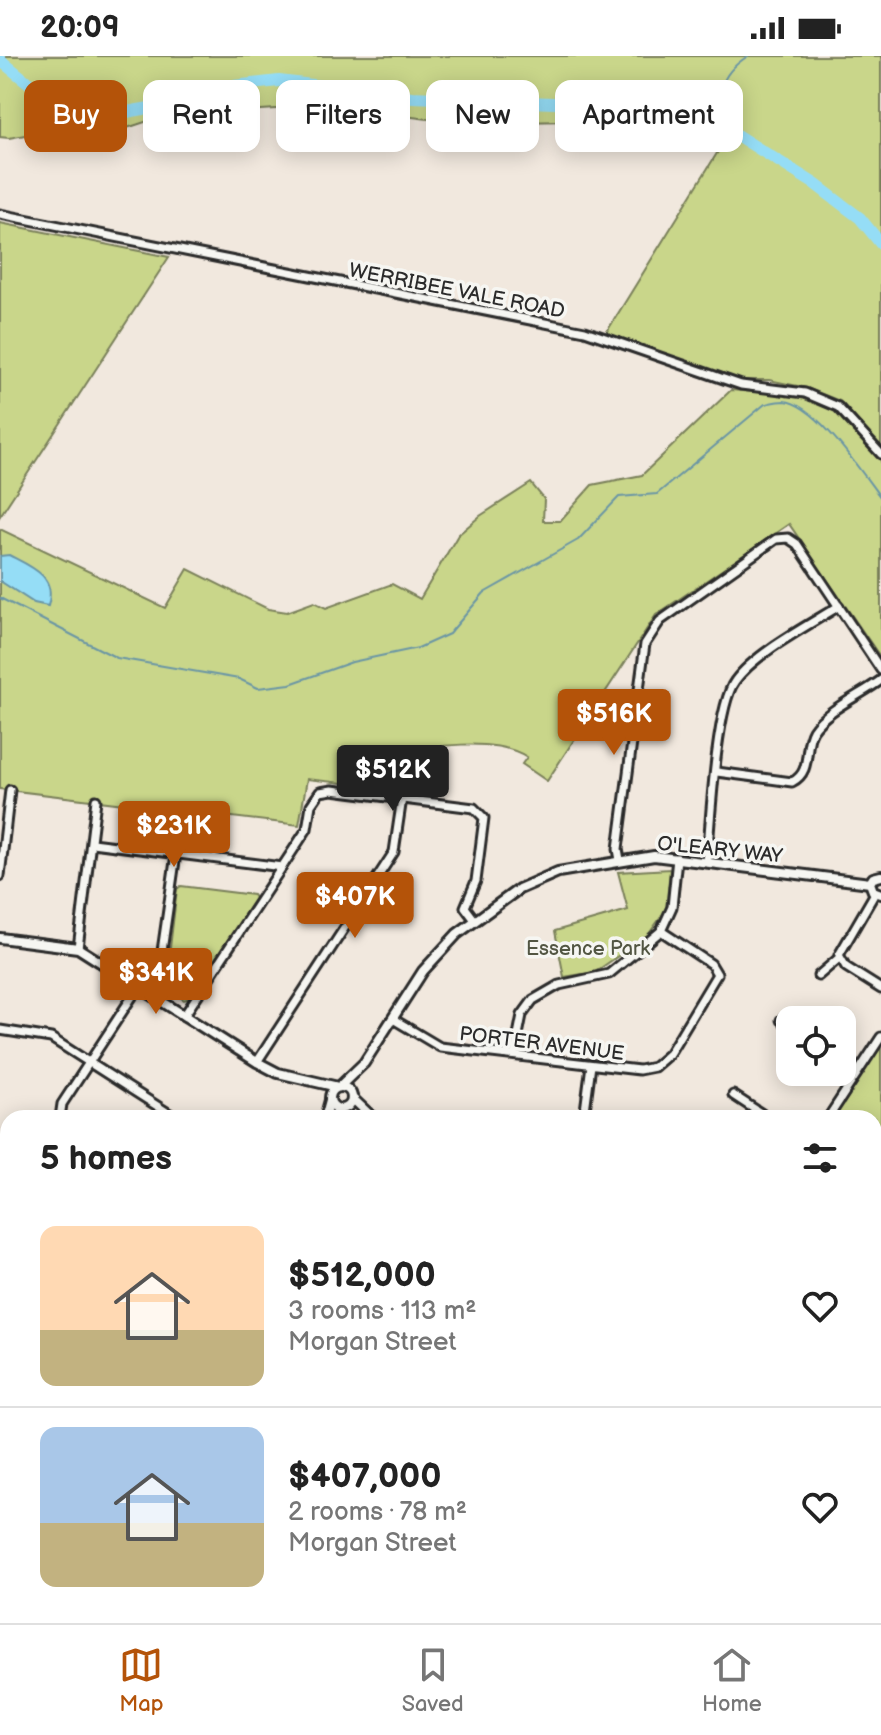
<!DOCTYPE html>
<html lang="en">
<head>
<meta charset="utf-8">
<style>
	body { margin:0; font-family:"Balsamiq Sans",sans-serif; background:#f2f2f2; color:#222; height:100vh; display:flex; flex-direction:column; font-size:30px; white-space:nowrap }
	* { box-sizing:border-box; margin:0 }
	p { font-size:26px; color:#767676 }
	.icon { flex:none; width:44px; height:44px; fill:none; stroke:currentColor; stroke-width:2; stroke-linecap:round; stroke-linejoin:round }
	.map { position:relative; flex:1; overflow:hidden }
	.side { position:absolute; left:0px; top:1054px; width:882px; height:514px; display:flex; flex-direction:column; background:#fff; border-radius:24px 24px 0 0; box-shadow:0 4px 20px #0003 }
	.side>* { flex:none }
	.banner { position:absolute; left:24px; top:24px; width:834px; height:72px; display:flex; gap:16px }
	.tools { position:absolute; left:776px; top:950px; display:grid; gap:16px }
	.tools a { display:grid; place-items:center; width:80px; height:80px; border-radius:16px; background:#fff; box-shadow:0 4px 20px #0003; font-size:40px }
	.price { position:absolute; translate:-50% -68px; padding:0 18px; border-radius:8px; background:#b45309; color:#fff; font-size:26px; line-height:52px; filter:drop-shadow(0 2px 4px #0008) }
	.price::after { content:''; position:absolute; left:50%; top:48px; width:24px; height:18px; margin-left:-12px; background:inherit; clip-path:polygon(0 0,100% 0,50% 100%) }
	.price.selected { background:#222; color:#fff }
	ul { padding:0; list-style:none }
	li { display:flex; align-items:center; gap:24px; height:200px; padding:0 40px }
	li+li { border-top:2px solid #e0e0e0 }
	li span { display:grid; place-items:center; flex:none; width:224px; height:160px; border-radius:16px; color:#555 }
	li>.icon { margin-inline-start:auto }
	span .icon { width:96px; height:96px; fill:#fffc; stroke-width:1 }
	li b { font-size:34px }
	h2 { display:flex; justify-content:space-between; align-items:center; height:96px; padding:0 40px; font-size:34px }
	.tag { padding:0 28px; border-radius:16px; background:#fff; box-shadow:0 4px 20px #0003; font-size:28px; line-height:72px }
	.tag.selected { background:#b45309; color:#fff }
	.status { display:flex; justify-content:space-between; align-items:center; height:56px; padding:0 40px; background:#fff; direction:ltr }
	.status svg { height:22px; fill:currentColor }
	.tab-bar { display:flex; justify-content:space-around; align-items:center; height:112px; border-top:2px solid #e0e0e0; background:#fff; font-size:22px; color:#767676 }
	.tab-bar a { display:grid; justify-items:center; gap:4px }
	.tab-bar .selected { color:#b45309 }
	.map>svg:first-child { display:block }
</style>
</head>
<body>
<div class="status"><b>20:09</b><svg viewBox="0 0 49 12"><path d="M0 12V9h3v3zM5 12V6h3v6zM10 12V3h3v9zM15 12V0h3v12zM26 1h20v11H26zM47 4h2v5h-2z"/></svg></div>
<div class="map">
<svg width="881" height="1567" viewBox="0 0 881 1567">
	<rect width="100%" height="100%" fill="#f1e8de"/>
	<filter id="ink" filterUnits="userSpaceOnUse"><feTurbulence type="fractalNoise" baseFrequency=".0125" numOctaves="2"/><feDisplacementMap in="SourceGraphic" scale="16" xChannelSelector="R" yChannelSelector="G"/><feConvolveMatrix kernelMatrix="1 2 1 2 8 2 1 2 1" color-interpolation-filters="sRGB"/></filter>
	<g filter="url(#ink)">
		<path fill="#ebd7c6" d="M 874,1370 L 881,1373 L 881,1567 L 706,1567 L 710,1560 L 874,1560 Z"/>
		<g fill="#c9d68a" stroke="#7a805a" stroke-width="2">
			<path d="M 0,0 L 881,0 L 881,391 L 840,345 L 807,332 L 769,324 L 739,324 L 606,277 L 719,94 L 670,71 L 574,65 L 460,67 L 324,50 L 163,60 L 100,81 L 62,72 L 9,82 L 0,81 Z"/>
			<path d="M 0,167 L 169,201 L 0,460 Z"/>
			<path d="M 731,334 L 804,340 L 836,353 L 881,404 L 881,602 L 789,468 L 656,559 L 547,725 L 522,708 L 527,701 C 495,680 429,690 393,698 L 388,732 L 307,723 L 299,769 L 0,733 L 0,473 L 165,552 L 188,513 L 268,553 L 287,556 L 314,546 L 326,552 L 392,528 L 420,543 L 458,479 L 480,460 L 531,427 L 544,443 L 543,465 L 560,465 L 592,429 L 642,419 Z"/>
			<path d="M 670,813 L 666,854 L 648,879 L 595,916 L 564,921 L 555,875 L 628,854 L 618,816 Z"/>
			<path d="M 181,830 L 253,839 L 255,842 L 190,942 L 184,944 L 154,924 L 153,918 L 170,892 L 177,833 Z"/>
			<path d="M 881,990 L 881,1117 L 874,1117 L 874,1062 L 834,1062 Z"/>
			<path d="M 0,1236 L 8,1237 L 8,1439 L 0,1446 Z"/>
			<path d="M 487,1560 L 710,1560 L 706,1567 L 483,1567 Z"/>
		</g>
		<path fill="#95ddf6" stroke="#6b96a5" stroke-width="2" d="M 9,499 C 32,511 57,520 48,550 L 34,547 L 0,525 L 0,500 Z"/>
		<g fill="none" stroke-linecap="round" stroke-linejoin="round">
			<g stroke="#6b96a5" stroke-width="2">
				<path d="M 730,72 C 720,37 714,22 748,0"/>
				<path d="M 0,542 L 117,602 L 239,623 L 258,632 L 290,628 L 352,606 L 418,592 L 449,578 L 484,537 L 578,484 L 619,441 L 657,438 L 765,348 C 770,347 778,345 784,345 C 817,348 861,416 881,442"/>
			</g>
			<path stroke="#95ddf6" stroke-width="12" d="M 0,4 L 64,55 L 104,60 L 155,51 L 224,31 L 279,25 L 412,41 L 695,53 L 815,128 L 860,162 L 881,188"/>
			<defs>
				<g id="minor">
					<path d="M 0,158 L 585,275 L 741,329 L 805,337 L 838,351 L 881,398"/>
					<path d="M 717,716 L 792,726 C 813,716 803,691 813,674 C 826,654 861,639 881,624"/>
					<path d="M 92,787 L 282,811"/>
					<path d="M 620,804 L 618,793 L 645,588 L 660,565 L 776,483 L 788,482 L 797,488 L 881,614"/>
					<path d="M 707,806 C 710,769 716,650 735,625 C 755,597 809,569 839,550"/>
					<path d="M 0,820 L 10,734"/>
					<path d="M 875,837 L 839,899 L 846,911 L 881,933"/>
					<path d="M 78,892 L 96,744"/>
					<path d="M 818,920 L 839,902"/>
					<path d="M 184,960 L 307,773 L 311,749 L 320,736 L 332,734 L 474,752 L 484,762 L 476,825 L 465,851 L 474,863"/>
					<path d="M 393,963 L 440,991 L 639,1014 L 654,1011 L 669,998 L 717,918 L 711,908 L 661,875"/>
					<path d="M 781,964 L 790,970"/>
					<path d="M 0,974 L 51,982 L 176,1062"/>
					<path d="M 514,999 L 522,959 L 533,944 L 559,929 L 609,918 L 661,875 L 672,851 L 677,802"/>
					<path d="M 842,1005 L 858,1015"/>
					<path d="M 257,1006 L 394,796 L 402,742"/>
					<path d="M 733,1039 L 768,1062"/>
					<path d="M 60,1062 L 62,1048 L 162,895 L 176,798"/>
					<path d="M 584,1062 L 591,1009"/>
					<path d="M 828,1062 L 881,981"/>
					<path d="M 874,1123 L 881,1122"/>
					<path d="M 874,1209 L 881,1211"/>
					<path d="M 0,1232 L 8,1233"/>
					<path d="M 874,1301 L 881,1303"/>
					<path d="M 102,1560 L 111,1567"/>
					<path d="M 262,1560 L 267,1567"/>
					<path d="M 732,1560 L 736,1567"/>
					<path d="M 276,1567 L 280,1560"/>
					<path d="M 425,1567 L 430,1560"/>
				</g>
				<g id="tertiary">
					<path d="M 881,820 L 873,822 L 870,827 L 873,835 L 881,838"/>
					<path d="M 0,882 L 78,892 L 257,1006 L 278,1017 L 338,1031"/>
					<path d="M 339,1031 L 364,1007 L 423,915 L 457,878 L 519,833 L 558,816 L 654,800 L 870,827"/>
					<circle cx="341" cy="1042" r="11"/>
					<path d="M 352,1042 L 373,1062"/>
					<path d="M 325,1062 L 330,1044"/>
					<path d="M 331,1062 L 341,1053"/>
					<path d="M 874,1343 L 881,1345"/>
					<path d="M 0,1468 L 8,1460"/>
				</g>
			</defs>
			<use href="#minor" stroke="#2b2b2b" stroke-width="13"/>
			<use href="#tertiary" stroke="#2b2b2b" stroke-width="14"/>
			<use href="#minor" stroke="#f6f6f2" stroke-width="7"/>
			<use href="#tertiary" stroke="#f6f6f2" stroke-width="8"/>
		</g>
	</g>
	<g text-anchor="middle" stroke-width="7" stroke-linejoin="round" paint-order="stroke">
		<g font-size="20" fill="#2b2b2b" stroke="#f6f6f2">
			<text transform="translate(457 234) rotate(11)" y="7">WERRIBEE VALE ROAD</text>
			<text transform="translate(720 793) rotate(6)" y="7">O'LEARY WAY</text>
			<text transform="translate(542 987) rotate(7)" y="7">PORTER AVENUE</text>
		</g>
		<g font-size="20" fill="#525643" stroke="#f6f6f2">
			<text x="588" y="899">Essence Park</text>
		</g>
	</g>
</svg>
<div class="tools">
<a><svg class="icon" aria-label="locate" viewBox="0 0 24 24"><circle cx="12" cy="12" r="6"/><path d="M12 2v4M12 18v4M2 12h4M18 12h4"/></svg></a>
</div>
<b class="price" style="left:614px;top:701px">$516K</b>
<b class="price selected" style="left:393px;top:757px">$512K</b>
<b class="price" style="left:174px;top:813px">$231K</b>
<b class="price" style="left:355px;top:884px">$407K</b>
<b class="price" style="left:156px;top:960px">$341K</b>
<div class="banner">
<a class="tag selected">Buy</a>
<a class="tag">Rent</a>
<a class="tag">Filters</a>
<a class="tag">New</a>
<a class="tag">Apartment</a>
</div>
<section class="side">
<h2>5 homes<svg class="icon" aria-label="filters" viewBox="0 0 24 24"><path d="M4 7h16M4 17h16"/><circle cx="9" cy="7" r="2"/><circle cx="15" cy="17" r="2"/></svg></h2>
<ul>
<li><span style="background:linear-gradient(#ffd9b3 65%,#c2b280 0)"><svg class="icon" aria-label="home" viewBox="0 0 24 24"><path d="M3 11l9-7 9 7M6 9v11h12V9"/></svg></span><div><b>$512,000</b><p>3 rooms · 113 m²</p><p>Morgan Street</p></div><svg class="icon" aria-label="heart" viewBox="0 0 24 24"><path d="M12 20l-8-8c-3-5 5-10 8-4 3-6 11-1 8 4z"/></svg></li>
<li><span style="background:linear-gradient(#a9c7e8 60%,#c2b280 0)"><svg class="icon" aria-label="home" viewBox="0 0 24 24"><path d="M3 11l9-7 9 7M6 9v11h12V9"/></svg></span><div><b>$407,000</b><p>2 rooms · 78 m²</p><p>Morgan Street</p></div><svg class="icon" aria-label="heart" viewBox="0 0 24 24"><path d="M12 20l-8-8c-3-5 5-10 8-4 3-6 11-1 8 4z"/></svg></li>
</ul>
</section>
</div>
<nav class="tab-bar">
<a class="selected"><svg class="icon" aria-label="map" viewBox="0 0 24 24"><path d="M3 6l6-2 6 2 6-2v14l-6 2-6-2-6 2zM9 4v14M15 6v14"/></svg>Map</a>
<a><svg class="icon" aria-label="saved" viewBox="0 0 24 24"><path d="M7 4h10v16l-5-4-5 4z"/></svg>Saved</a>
<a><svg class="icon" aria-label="home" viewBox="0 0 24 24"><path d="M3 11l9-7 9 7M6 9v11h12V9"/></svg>Home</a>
</nav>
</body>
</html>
